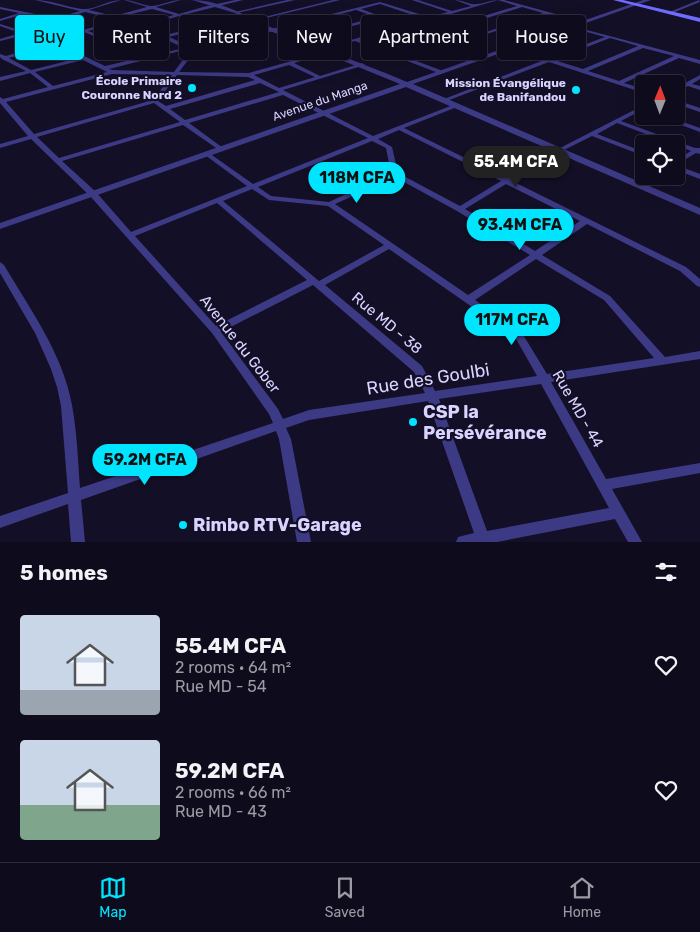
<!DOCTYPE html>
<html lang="en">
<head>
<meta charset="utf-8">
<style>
	body { margin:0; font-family:Rubik,sans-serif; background:#171425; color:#f1f3f6; height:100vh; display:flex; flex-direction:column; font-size:19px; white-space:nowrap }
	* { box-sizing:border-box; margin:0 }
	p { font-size:16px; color:#9b9ba3 }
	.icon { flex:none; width:28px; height:28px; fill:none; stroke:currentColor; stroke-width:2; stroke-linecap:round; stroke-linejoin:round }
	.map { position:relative; height:542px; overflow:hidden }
	.drawer { display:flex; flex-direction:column; background:#0e0b1c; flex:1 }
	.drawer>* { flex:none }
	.top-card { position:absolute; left:15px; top:15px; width:670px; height:45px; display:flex; gap:10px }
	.needle { width:32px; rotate:1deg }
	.controls { position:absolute; left:635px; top:75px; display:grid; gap:10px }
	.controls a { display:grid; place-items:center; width:50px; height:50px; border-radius:5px; background:#0e0b1c; box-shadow:0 5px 20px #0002,0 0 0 1px #2e2b3b; font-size:25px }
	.price { position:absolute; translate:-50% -42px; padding:0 11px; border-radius:18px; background:#00e5ff; color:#111; font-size:16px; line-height:32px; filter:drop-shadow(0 1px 2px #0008) }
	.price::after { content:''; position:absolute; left:50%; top:30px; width:15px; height:11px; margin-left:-8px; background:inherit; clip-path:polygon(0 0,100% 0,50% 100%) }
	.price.active { background:#222; color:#fff }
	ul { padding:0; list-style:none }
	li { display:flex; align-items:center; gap:15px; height:125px; padding:0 20px }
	li span { display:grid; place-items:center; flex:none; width:140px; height:100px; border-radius:5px; color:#555 }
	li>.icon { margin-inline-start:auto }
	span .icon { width:60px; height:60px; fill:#fffc; stroke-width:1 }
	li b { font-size:21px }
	h2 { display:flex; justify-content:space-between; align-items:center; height:60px; padding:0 20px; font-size:21px }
	.chip { padding:0 18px; border-radius:5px; background:#0e0b1c; box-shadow:0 5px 20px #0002,0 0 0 1px #2e2b3b; font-size:18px; line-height:45px }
	.chip.active { background:#00e5ff; color:#111 }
	.tabs { display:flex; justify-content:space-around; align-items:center; height:70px; border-top:1px solid #2e2b3b; background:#0e0b1c; font-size:14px; color:#9b9ba3 }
	.tabs a { display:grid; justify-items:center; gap:2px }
	.tabs .active { color:#00e5ff }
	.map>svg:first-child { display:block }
</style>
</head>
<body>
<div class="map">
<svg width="700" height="542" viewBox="0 0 700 542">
	<rect width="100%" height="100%" fill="#130f26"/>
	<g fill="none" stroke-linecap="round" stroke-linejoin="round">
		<path stroke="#0c2248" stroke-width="1" d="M 98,38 L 109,41 L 110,44 L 137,60"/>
		<path stroke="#0c2248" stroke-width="2" d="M 146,102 L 158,94"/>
		<g fill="#3d3a85" fill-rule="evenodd">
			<path d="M 35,0 C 51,0 66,7 82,9 C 95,10 108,0 121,0 L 89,10 L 114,16 L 147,7 L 124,0 C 134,0 143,6 152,6 C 162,5 171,0 181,0 L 156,7 L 179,14 L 203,7 L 235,0 L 243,0 L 183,15 L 208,25 L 247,15 L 249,16 L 169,37 L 194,48 L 380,2 L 429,17 L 448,12 L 412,0 L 418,0 L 452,11 L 471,6 L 455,0 C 462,0 470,5 476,4 C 484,4 490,0 498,0 L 434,19 L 454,25 L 517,6 L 498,0 L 504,0 L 585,22 L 583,24 L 548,14 L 501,30 L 534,40 L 534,42 L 496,31 L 411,59 L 443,71 L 444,72 L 441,74 L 355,41 L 322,50 L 320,49 L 399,26 L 380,19 L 297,40 L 295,39 L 376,17 L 356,10 L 195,51 L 179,72 L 249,73 L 331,50 L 331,52 L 294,63 L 320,76 L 362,63 L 365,65 L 283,90 L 373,136 L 453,105 L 457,105 L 457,107 L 404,128 L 506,178 L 559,152 L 557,150 L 558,149 L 644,105 L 644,109 L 621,121 L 695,148 L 700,148 L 700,154 L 696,153 L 676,165 L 676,160 L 691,151 L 676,145 L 676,144 L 672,144 L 617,123 L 597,134 L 644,152 L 644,156 L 592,136 L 564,150 L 566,152 L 565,153 L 512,181 L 686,267 L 700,279 L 700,287 L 697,286 L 680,271 L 587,224 L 542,255 L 610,296 L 665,357 L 700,351 L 700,359 L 551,382 L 606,479 L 700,463 L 700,473 L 612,489 L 642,542 L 628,542 L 615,519 L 497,542 L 456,542 L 458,537 L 474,533 L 428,401 L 309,420 L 286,428 L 291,439 L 311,542 L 297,542 L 279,439 L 276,431 L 81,500 L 85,542 L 71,542 L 68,504 L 0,528 L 0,516 L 68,493 L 61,406 L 57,387 L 51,369 L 35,333 L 0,273 L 0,262 L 4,265 C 30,309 63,354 72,405 C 77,432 78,461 80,488 L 273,423 L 269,414 L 212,333 L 90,196 L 31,139 L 0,148 L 0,144 L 28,136 L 0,103 L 0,97 L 3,99 L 48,87 L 30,73 L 0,81 L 0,77 L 26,71 L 2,59 L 0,57 L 0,54 L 6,56 L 49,43 L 25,35 L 0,41 L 0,39 L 20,33 L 0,26 L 0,24 L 19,30 L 51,19 L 24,14 L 0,21 L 0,19 L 19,13 L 0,9 L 0,7 L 56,18 L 80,11 ZM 380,4 L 425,19 L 404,25 L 361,9 ZM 522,7 L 543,13 L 480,34 L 459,27 ZM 152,9 L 174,15 L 141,25 L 119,17 ZM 85,12 L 118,20 L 49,40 L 23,31 ZM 179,16 L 203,26 L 165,35 L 145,26 ZM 429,20 L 475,35 L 406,57 L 360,40 ZM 122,21 L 148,31 L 113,40 L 88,31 ZM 84,32 L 111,43 L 140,58 L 105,66 L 53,41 ZM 152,33 L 184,48 L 145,57 L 117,42 ZM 53,45 L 79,58 L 31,70 L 9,58 ZM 188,49 L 190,50 L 174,72 L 113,70 L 109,69 ZM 83,60 L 107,72 L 53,86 L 35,72 ZM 289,65 L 315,77 L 279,88 L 254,75 ZM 112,74 L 172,75 L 153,100 L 34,134 L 6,102 ZM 177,75 L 248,77 L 255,80 L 166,106 L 158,101 ZM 260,83 L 279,92 L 185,120 L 170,109 ZM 283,95 L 368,138 L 253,184 L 209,153 L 205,153 L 205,155 L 247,186 L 131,232 L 96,192 L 62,161 L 183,125 L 219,150 L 223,150 L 223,148 L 189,123 ZM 154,103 L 180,122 L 59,158 L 37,137 ZM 399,130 L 501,181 L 460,206 L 398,173 L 392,147 L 378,139 ZM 372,141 L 386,148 L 391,173 L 329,202 L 271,196 L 258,187 ZM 395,177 L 457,211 L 530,255 L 468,295 L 335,204 ZM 506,184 L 580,221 L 535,251 L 465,209 ZM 252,189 L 269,200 L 328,206 L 384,245 L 319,281 L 223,201 ZM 217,203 L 307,280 L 216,326 L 135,236 ZM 389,249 L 515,337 L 537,376 L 435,391 L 422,366 L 325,285 ZM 536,259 L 604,300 L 654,358 L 547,374 L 522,333 L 475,300 ZM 313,285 L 414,372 L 425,393 L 309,410 L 283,419 L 278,409 L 221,332 ZM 541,384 L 609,508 L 487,531 L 439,399 Z"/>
			<path d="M 287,0 L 295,0 L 237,13 L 235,12 Z"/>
			<path d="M 333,0 L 340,0 L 254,21 L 252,20 Z"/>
			<path d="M 699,0 L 700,2 L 670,14 L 667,13 Z"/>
			<path d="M 572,26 L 700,60 L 700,64 L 679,58 L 624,83 L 644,89 L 644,93 L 549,62 L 444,102 L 439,101 L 544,60 L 510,49 L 510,47 L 549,58 L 605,37 L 572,28 ZM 610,38 L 638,46 L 583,69 L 554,60 ZM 643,48 L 674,56 L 619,81 L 588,71 Z"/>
			<path d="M 700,75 L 700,79 L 692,84 L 700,86 L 700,90 L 688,86 L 676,92 L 676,88 Z"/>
			<path d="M 676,100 L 700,108 L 700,112 L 676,104 Z"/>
			<path d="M 657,116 L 666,116 L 700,128 L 700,132 Z"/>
			<path d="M 676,165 L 700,174 L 700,179 L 676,170 Z"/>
			<path d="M 648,176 L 656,176 L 643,186 L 637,186 L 637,182 Z"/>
		</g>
		<path fill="#3d3a85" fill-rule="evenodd" d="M 192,0 C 222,0 248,18 275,29 C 318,48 363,63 407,82 L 643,0 L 651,0 L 413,84 L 700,208 L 700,215 L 406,87 L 0,229 L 0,223 L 400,84 L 270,31 L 235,13 Z"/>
		<path fill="#6f6bff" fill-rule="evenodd" d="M 613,0 L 623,0 L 700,18 L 700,22 Z"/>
	</g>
	<g fill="#00e5ff" stroke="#130f26" stroke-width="2">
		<circle cx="192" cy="88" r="5"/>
		<circle cx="576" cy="90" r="5"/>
		<circle cx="413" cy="422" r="5"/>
		<circle cx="183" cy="525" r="5"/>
	</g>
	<g text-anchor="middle" stroke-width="4.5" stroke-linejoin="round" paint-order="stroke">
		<g font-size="12" font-weight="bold" fill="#d9d4ff" stroke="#130f26" text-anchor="end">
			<text x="182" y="85">École Primaire<tspan x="182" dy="14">Couronne Nord 2</tspan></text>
			<text x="566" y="87">Mission Évangélique<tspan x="566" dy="14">de Banifandou</tspan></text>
		</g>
		<g font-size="12" fill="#d9d4ff" stroke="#130f26">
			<text transform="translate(320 101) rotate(-19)" y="4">Avenue du Manga</text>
		</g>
		<g font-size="15" fill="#d9d4ff" stroke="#130f26">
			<text transform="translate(387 323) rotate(40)" y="5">Rue MD - 38</text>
			<text transform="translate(240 344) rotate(52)" y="5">Avenue du Gober</text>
			<text transform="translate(578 409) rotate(60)" y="5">Rue MD - 44</text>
		</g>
		<g font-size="18" fill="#d9d4ff" stroke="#130f26">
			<text transform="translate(428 379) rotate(-9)" y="6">Rue des Goulbi</text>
		</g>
		<g font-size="18" font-weight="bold" fill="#d9d4ff" stroke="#130f26" text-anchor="start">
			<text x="423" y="418">CSP la<tspan x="423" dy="21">Persévérance</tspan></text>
			<text x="193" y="531">Rimbo RTV-Garage</text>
		</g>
	</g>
</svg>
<div class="controls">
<a><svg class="needle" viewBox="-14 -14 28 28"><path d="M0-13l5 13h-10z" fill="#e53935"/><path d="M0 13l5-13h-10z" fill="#9b9ba3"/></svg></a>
<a><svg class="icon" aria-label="locate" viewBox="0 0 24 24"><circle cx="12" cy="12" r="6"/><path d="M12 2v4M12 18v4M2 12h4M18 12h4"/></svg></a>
</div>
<b class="price active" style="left:516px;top:188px">55.4M CFA</b>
<b class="price" style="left:357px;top:204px">118M CFA</b>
<b class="price" style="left:520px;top:251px">93.4M CFA</b>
<b class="price" style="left:512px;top:346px">117M CFA</b>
<b class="price" style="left:145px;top:486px">59.2M CFA</b>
<div class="top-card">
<a class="chip active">Buy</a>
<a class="chip">Rent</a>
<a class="chip">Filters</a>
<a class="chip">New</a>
<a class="chip">Apartment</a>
<a class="chip">House</a>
</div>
</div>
<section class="drawer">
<h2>5 homes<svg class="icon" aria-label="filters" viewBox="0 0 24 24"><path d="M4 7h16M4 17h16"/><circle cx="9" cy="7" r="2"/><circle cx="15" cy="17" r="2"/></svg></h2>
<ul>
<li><span style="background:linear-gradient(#c9d6e8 75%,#9aa5b1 0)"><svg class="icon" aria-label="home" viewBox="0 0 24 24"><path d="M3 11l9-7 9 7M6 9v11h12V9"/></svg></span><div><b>55.4M CFA</b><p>2 rooms · 64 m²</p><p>Rue MD - 54</p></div><svg class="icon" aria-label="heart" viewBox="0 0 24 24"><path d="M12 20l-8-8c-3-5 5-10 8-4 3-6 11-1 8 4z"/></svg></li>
<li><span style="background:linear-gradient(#c9d6e8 65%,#7fa58c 0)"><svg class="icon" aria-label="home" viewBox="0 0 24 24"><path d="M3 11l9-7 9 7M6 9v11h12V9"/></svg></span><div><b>59.2M CFA</b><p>2 rooms · 66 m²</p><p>Rue MD - 43</p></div><svg class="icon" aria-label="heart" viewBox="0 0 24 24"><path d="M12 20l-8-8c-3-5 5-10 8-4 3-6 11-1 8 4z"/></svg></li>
</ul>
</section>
<nav class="tabs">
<a class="active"><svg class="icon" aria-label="map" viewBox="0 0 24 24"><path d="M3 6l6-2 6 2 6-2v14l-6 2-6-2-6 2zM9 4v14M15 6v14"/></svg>Map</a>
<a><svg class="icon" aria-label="saved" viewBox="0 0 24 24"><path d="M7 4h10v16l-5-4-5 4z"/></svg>Saved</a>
<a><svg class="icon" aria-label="home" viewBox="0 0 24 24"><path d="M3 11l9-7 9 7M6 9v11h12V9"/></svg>Home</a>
</nav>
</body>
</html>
